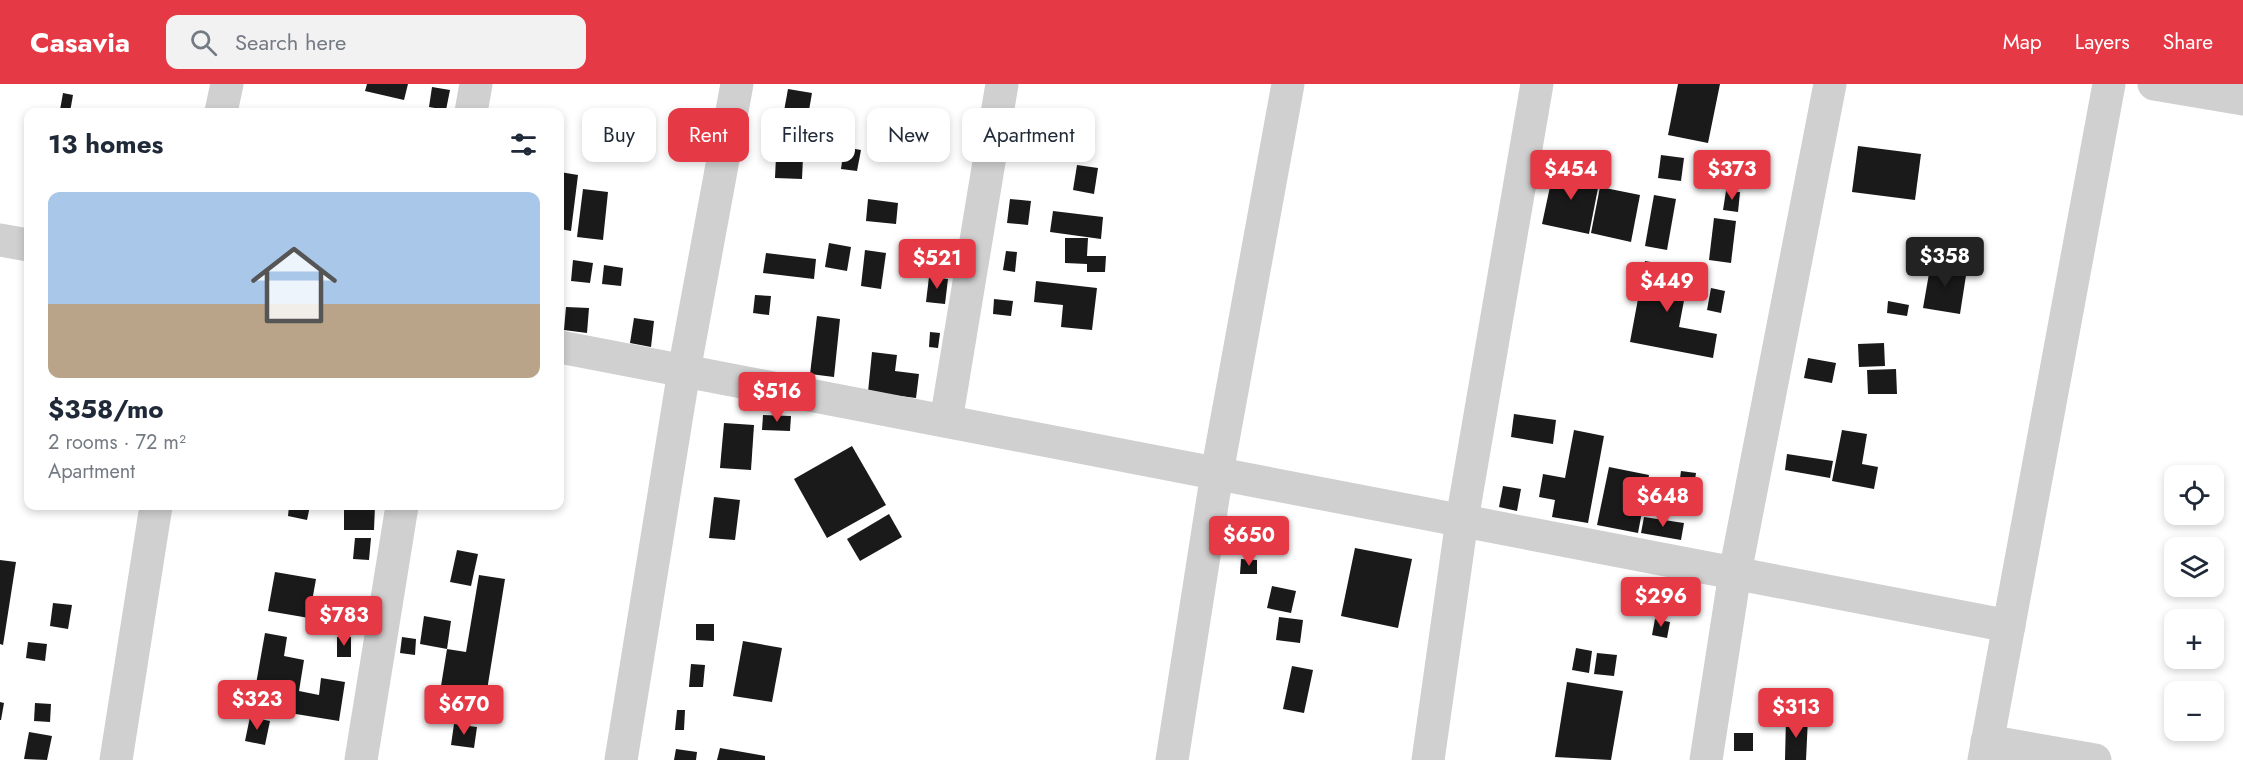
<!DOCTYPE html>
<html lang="en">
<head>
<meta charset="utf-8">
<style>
	body { margin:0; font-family:Jost,sans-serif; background:#f2f2f3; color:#1f2937; height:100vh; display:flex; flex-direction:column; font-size:22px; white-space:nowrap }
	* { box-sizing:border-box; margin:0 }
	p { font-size:20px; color:#747a83 }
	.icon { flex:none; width:33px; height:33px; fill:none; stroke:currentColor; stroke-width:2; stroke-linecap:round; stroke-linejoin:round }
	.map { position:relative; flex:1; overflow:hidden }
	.details { position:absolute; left:24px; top:24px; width:540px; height:402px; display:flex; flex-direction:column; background:#fff; border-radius:12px; box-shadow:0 3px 9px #0003 }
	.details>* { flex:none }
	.top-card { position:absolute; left:582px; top:24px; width:570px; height:54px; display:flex; gap:12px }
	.buttons { position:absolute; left:2164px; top:381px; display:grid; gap:12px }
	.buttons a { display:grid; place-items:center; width:60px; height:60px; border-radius:12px; background:#fff; box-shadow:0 3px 9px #0003; font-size:30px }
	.price { position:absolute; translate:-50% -51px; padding:0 14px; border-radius:6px; background:#e63946; color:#fff; font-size:20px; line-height:39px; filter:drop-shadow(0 2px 3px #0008) }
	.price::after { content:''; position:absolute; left:50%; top:36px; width:18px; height:14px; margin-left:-9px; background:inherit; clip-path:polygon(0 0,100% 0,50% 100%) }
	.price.on { background:#222; color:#fff }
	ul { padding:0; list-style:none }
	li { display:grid; align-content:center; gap:12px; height:318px; padding:0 24px }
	li span { display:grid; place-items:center; height:186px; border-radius:12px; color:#555 }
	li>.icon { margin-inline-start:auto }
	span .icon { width:108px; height:108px; fill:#fffc; stroke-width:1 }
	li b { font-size:26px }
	h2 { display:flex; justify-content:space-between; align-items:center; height:72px; padding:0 24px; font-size:26px }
	.pill { padding:0 21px; border-radius:12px; background:#fff; box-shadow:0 3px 9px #0003; font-size:21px; line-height:54px }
	.pill.on { background:#e63946; color:#fff }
	header { display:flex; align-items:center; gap:36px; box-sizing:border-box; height:84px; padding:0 30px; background:#e63946; color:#fff }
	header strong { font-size:28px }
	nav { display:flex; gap:33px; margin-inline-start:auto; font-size:21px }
	.search { width:420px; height:54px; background:#f2f2f3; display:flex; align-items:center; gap:15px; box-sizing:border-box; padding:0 21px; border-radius:12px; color:#747a83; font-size:22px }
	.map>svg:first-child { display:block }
</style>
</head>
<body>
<header>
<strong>Casavia</strong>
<div class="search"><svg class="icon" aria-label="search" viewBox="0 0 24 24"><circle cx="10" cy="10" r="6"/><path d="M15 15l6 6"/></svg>Search here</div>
<nav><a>Map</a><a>Layers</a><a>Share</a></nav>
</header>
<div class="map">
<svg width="2243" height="676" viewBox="0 0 2243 676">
	<rect width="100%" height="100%" fill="#fff"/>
	<g fill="#1a1a1a">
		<path d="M 367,0 L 408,0 L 404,16 L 365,7 Z"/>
		<path d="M 1678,0 L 1720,0 L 1708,59 L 1668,51 Z"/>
		<path d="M 432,3 L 450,6 L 446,26 L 429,23 Z"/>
		<path d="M 788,5 L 812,9 L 808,32 L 784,27 Z"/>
		<path d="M 63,9 L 73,11 L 70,28 L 60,26 Z"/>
		<path d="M 1858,62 L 1921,70 L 1915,116 L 1852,108 Z"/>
		<path d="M 844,63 L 861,66 L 857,87 L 841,85 Z"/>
		<path d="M 1661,71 L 1684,74 L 1681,97 L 1658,94 Z"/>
		<path d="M 776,72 L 803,73 L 802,95 L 775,94 Z"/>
		<path d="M 1077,81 L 1098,84 L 1094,110 L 1073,106 Z"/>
		<path d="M 1554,84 L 1600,94 L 1589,150 L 1542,140 Z"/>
		<path d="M 560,88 L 578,91 L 571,147 L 560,145 Z"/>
		<path d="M 1600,103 L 1640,111 L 1631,158 L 1591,149 Z"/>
		<path d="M 583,105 L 608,108 L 603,156 L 577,153 Z"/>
		<path d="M 1726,107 L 1740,108 L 1738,128 L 1723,126 Z"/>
		<path d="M 1654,111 L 1676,115 L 1667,166 L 1645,162 Z"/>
		<path d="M 868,115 L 898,119 L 896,140 L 866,137 Z"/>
		<path d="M 1010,115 L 1031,117 L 1028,141 L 1007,139 Z"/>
		<path d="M 1053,127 L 1103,133 L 1101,155 L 1050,148 Z"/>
		<path d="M 1714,134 L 1736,137 L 1731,179 L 1709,176 Z"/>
		<path d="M 1065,154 L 1088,154 L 1087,172 L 1106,172 L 1105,188 L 1087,188 L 1087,180 L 1065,179 Z"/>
		<path d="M 829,159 L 851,163 L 847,187 L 825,183 Z"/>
		<path d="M 865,166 L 886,169 L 881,205 L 861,202 Z"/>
		<path d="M 1006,167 L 1017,168 L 1015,188 L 1003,186 Z"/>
		<path d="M 766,169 L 816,175 L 814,195 L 763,189 Z"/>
		<path d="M 573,176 L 593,179 L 590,199 L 571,197 Z"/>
		<path d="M 1645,177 L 1690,185 L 1679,243 L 1717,250 L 1713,274 L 1630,258 Z"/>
		<path d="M 1931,178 L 1967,185 L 1960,230 L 1923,224 Z"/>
		<path d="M 604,181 L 623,184 L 621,202 L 602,200 Z"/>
		<path d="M 929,193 L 948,195 L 945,220 L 926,218 Z"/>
		<path d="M 1036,197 L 1097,204 L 1092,246 L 1061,243 L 1063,221 L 1034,218 Z"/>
		<path d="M 1711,204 L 1725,207 L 1721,229 L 1707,226 Z"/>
		<path d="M 755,211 L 771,212 L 769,231 L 753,229 Z"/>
		<path d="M 994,215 L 1013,217 L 1011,232 L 993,230 Z"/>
		<path d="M 1888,217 L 1909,221 L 1907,232 L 1887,229 Z"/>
		<path d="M 566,223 L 589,224 L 587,249 L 564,246 Z"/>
		<path d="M 817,232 L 840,235 L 834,293 L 810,290 Z"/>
		<path d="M 634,234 L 654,237 L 651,263 L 630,259 Z"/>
		<path d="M 930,248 L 940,249 L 938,264 L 929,263 Z"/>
		<path d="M 1884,259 L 1885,282 L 1859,283 L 1858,260 Z"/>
		<path d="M 872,268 L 897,271 L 895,287 L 919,290 L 916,314 L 868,308 Z"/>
		<path d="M 1808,274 L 1836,279 L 1832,299 L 1804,294 Z"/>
		<path d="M 1896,285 L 1897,310 L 1868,310 L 1867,286 Z"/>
		<path d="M 1514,330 L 1556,336 L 1553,360 L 1511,353 Z"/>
		<path d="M 763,331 L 791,332 L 790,347 L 762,346 Z"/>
		<path d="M 724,339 L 754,341 L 751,386 L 720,384 Z"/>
		<path d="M 1574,346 L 1604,352 L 1588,439 L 1552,433 L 1555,416 L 1539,413 L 1543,390 L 1565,394 Z"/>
		<path d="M 1842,346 L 1867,350 L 1862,380 L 1878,383 L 1874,405 L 1832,397 Z"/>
		<path d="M 852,362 L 886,421 L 827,454 L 794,395 Z"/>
		<path d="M 1787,370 L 1833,377 L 1830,394 L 1785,386 Z"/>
		<path d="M 1609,383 L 1649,391 L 1638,449 L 1597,441 Z"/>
		<path d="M 1681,387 L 1696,389 L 1693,410 L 1678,408 Z"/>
		<path d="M 1503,402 L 1521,405 L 1517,427 L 1499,423 Z"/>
		<path d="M 714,413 L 740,416 L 735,456 L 709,454 Z"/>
		<path d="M 289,422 L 310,422 L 307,436 L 288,432 Z"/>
		<path d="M 363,422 L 375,422 L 374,446 L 344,446 L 344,425 L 363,425 Z"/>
		<path d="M 889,430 L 902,453 L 860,477 L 847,455 Z"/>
		<path d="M 1644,433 L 1684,439 L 1681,456 L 1641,449 Z"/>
		<path d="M 355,454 L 371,454 L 369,476 L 353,475 Z"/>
		<path d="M 1355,464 L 1412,475 L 1398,544 L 1341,532 Z"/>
		<path d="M 457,466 L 478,470 L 471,502 L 450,498 Z"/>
		<path d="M 1241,475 L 1257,476 L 1257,490 L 1240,490 Z"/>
		<path d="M 0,476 L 16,478 L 3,561 L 0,560 Z"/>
		<path d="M 275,488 L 316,495 L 309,534 L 268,527 Z"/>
		<path d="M 479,491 L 505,495 L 483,631 L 450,625 L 452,610 L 440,608 L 447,565 L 466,568 Z"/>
		<path d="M 1272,502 L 1296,507 L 1291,529 L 1267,524 Z"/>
		<path d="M 317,516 L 357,523 L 354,544 L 313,537 Z"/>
		<path d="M 53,519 L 72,521 L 68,545 L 50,542 Z"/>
		<path d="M 424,532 L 451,537 L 447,565 L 420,560 Z"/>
		<path d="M 1279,533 L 1303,536 L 1300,559 L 1276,556 Z"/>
		<path d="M 1655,535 L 1670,538 L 1667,554 L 1652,551 Z"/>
		<path d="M 696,540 L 714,540 L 714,557 L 696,556 Z"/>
		<path d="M 265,549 L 287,553 L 284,572 L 304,576 L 299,607 L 319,611 L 321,594 L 345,598 L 339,637 L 252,623 Z"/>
		<rect x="337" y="553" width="14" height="20"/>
		<path d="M 402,553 L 416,555 L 415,571 L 400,569 Z"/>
		<path d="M 743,557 L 782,564 L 772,618 L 733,612 Z"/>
		<path d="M 28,558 L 47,560 L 45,577 L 26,574 Z"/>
		<path d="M 1576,564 L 1592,567 L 1589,589 L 1572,586 Z"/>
		<path d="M 1597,569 L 1617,571 L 1614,592 L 1594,590 Z"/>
		<path d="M 691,580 L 705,581 L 703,603 L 689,603 Z"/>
		<path d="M 1292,582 L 1313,586 L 1304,629 L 1283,625 Z"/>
		<path d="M 1567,598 L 1623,607 L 1611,676 L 1555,673 Z"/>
		<path d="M 0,618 L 4,619 L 1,636 L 0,636 Z"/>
		<path d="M 35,619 L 51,620 L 50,638 L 34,637 Z"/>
		<path d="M 677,626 L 685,626 L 684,646 L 675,646 Z"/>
		<path d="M 250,633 L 270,637 L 265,661 L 245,657 Z"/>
		<path d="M 1786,633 L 1808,634 L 1806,676 L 1785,676 Z"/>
		<path d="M 454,640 L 477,643 L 474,664 L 451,661 Z"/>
		<path d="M 29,648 L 52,652 L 47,676 L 24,675 Z"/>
		<rect x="1734" y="649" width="19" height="18"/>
		<path d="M 720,664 L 765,672 L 765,676 L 717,676 Z"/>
		<path d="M 676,665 L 697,668 L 696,676 L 674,676 Z"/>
	</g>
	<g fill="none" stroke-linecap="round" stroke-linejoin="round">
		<g stroke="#d0d0d0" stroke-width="33">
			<path d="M 2154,0 L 2243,15"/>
			<path d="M 221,28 L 227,0"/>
			<path d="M 471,28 L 476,0"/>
			<path d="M 0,156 L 28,161"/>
			<path d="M 560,263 L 2009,542"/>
			<path d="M 946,337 L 1002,0"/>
			<path d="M 1987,657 L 2095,676"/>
			<path d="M 116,676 L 156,422"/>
			<path d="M 361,676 L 402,422"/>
			<path d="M 621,676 L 684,287 L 737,0"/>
			<path d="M 1172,676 L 1217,389 L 1288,0"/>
			<path d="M 1428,676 L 1462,436 L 1537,0"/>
			<path d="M 1706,676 L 1735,489 L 1830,0"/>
			<path d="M 1984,676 L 2109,0"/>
		</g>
	</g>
</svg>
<div class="buttons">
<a><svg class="icon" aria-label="locate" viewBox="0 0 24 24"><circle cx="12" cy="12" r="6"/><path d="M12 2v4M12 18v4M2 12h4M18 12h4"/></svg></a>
<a><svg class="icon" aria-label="layers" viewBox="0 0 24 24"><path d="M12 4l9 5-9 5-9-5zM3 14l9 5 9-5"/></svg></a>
<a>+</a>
<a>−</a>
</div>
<b class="price" style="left:1571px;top:117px">$454</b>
<b class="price" style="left:1732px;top:117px">$373</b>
<b class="price on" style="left:1945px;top:204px">$358</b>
<b class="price" style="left:937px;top:206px">$521</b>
<b class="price" style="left:1667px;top:229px">$449</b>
<b class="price" style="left:777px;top:339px">$516</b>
<b class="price" style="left:1663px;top:444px">$648</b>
<b class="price" style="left:1249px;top:483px">$650</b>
<b class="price" style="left:1661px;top:544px">$296</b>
<b class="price" style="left:344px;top:563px">$783</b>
<b class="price" style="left:257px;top:647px">$323</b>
<b class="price" style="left:464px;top:652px">$670</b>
<b class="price" style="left:1796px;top:655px">$313</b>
<div class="top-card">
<a class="pill">Buy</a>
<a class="pill on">Rent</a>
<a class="pill">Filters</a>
<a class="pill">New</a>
<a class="pill">Apartment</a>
</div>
<section class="details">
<h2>13 homes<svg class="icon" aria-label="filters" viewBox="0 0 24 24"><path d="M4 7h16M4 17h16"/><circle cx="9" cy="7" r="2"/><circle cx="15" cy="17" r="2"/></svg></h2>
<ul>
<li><span style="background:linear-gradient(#a9c7e8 60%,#b9a48a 0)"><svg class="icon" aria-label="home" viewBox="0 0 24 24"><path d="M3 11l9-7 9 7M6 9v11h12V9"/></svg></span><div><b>$358/mo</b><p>2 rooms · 72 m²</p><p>Apartment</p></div></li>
</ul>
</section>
</div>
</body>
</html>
